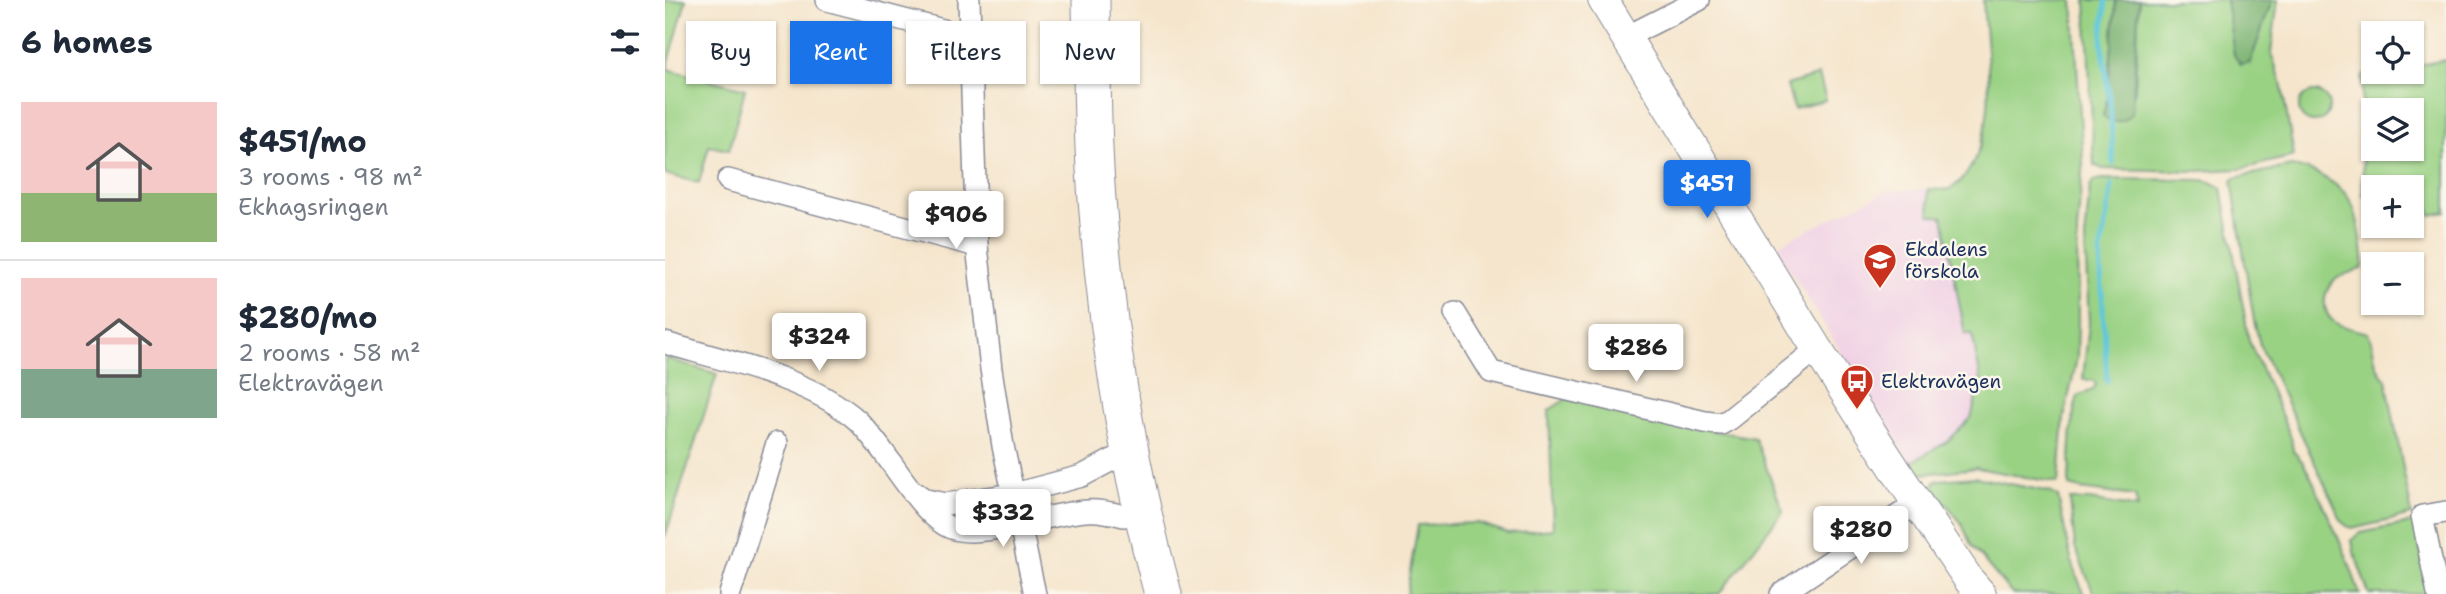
<!DOCTYPE html>
<html lang="en">
<head>
<meta charset="utf-8">
<style>
	body { margin:0; font-family:"Shantell Sans",sans-serif; background:#f2f2f3; color:#1f2937; height:100vh; display:flex; flex-direction:column; font-size:26px; white-space:nowrap }
	* { box-sizing:border-box; margin:0 }
	p { font-size:23px; color:#747a83 }
	.icon { flex:none; width:38px; height:38px; fill:none; stroke:currentColor; stroke-width:2; stroke-linecap:round; stroke-linejoin:round }
	.map { position:relative; flex:1; overflow:hidden }
	.side { display:flex; flex-direction:column; background:#fff; width:665px }
	.side>* { flex:none }
	.guide { position:absolute; left:21px; top:21px; width:665px; height:63px; display:flex; gap:14px }
	.controls { position:absolute; left:1696px; top:21px; display:grid; gap:14px }
	.controls a { display:grid; place-items:center; width:63px; height:63px; border-radius:0px; background:#fff; box-shadow:0 2px 5px #0004; font-size:35px }
	.price { position:absolute; translate:-50% -60px; padding:0 16px; border-radius:7px; background:#fff; color:#222; font-size:23px; line-height:46px; filter:drop-shadow(0 2px 4px #0008) }
	.price::after { content:''; position:absolute; left:50%; top:42px; width:21px; height:16px; margin-left:-10px; background:inherit; clip-path:polygon(0 0,100% 0,50% 100%) }
	.price.active { background:#1a73e8; color:#fff }
	ul { padding:0; list-style:none }
	li { display:flex; align-items:center; gap:21px; height:175px; padding:0 21px }
	li+li { border-top:2px solid #e0e1e3 }
	li span { display:grid; place-items:center; flex:none; width:196px; height:140px; border-radius:0px; color:#555 }
	li>.icon { margin-inline-start:auto }
	span .icon { width:84px; height:84px; fill:#fffc; stroke-width:1 }
	li b { font-size:30px }
	h2 { display:flex; justify-content:space-between; align-items:center; height:84px; padding:0 21px; font-size:30px }
	.pill { padding:0 24px; border-radius:0px; background:#fff; box-shadow:0 2px 5px #0004; font-size:24px; line-height:63px }
	.pill.active { background:#1a73e8; color:#fff }
	main { display:flex; flex:1; min-height:0 }
	.map>svg:first-child { display:block }
</style>
</head>
<body>
<main>
<section class="side">
<h2>6 homes<svg class="icon" aria-label="filters" viewBox="0 0 24 24"><path d="M4 7h16M4 17h16"/><circle cx="9" cy="7" r="2"/><circle cx="15" cy="17" r="2"/></svg></h2>
<ul>
<li><span style="background:linear-gradient(#f6c9c9 65%,#8fb573 0)"><svg class="icon" aria-label="home" viewBox="0 0 24 24"><path d="M3 11l9-7 9 7M6 9v11h12V9"/></svg></span><div><b>$451/mo</b><p>3 rooms · 98 m²</p><p>Ekhagsringen</p></div></li>
<li><span style="background:linear-gradient(#f6c9c9 65%,#7fa58c 0)"><svg class="icon" aria-label="home" viewBox="0 0 24 24"><path d="M3 11l9-7 9 7M6 9v11h12V9"/></svg></span><div><b>$280/mo</b><p>2 rooms · 58 m²</p><p>Elektravägen</p></div></li>
</ul>
</section>
<div class="map">
<svg width="1781" height="594" viewBox="0 0 1781 594">
	<rect width="100%" height="100%" fill="#fbf7ec"/>
	<filter id="ink" filterUnits="userSpaceOnUse"><feTurbulence type="fractalNoise" baseFrequency=".0143" numOctaves="2"/><feDisplacementMap in="SourceGraphic" scale="14" xChannelSelector="R" yChannelSelector="G"/><feConvolveMatrix kernelMatrix="1 2 1 2 8 2 1 2 1" color-interpolation-filters="sRGB"/></filter>
	<filter id="wash" filterUnits="userSpaceOnUse"><feTurbulence type="fractalNoise" baseFrequency=".00686" numOctaves="4" result="noise"/><feDisplacementMap in="SourceGraphic" scale="28" xChannelSelector="R" yChannelSelector="G"/><feGaussianBlur stdDeviation="1.57" result="paint"/><feColorMatrix in="noise" values="0 0 0 0 0 0 0 0 0 0 0 0 0 0 0 0 0 1.4 0 .05"/><feComposite in="paint" operator="in"/></filter>
	<g filter="url(#wash)">
		<rect width="100%" height="100%" fill="#f5e5cc"/>
		<path fill="#f0d0e4" d="M 1263,189 L 1265,215 L 1278,217 L 1300,334 L 1307,334 L 1316,380 L 1306,418 L 1283,441 L 1245,463 L 1110,246 L 1222,191 Z"/>
		<g fill="#9ad284" stroke="#5a8071" stroke-width="2" fill-rule="evenodd">
			<path d="M 0,0 L 21,0 L 2,69 L 80,89 L 64,150 L 44,146 L 34,183 L 0,174 Z"/>
			<path d="M 1318,0 L 1408,0 L 1418,162 L 1412,232 L 1413,320 L 1412,358 L 1399,417 L 1394,480 L 1392,483 L 1312,468 L 1258,474 L 1245,463 L 1283,441 L 1306,418 L 1316,380 L 1307,334 L 1300,334 L 1278,217 L 1265,215 L 1263,189 C 1269,189 1278,191 1284,189 C 1292,186 1300,177 1304,170 C 1335,120 1321,56 1318,0 Z"/>
			<path d="M 1421,0 L 1451,0 L 1442,101 L 1438,115 L 1470,93 L 1474,0 L 1561,0 L 1566,25 L 1585,63 L 1607,0 L 1613,0 L 1606,53 L 1616,81 L 1629,156 L 1576,169 L 1533,171 L 1438,169 L 1429,165 Z"/>
			<path d="M 1781,60 L 1781,212 L 1766,215 L 1761,194 L 1747,192 L 1746,187 L 1708,187 L 1708,195 L 1698,196 L 1697,79 L 1699,75 L 1716,72 L 1746,72 L 1747,66 ZM 1708,110 L 1746,110 L 1746,149 L 1708,149 Z"/>
			<path d="M 1154,75 L 1161,100 L 1129,109 L 1122,85 Z"/>
			<circle cx="1649" cy="107" r="15"/>
			<path d="M 1626,166 C 1646,168 1680,185 1688,206 C 1693,219 1699,250 1698,265 L 1697,269 C 1687,272 1673,275 1666,284 C 1657,295 1657,315 1671,323 C 1680,328 1693,330 1703,333 C 1713,352 1704,362 1721,379 L 1747,515 L 1691,528 L 1683,527 L 1677,522 L 1595,345 L 1589,321 L 1567,181 L 1570,178 Z"/>
			<path d="M 1437,179 L 1536,180 L 1546,182 L 1557,188 L 1584,341 L 1626,437 L 1628,451 L 1637,461 L 1645,475 L 1681,555 L 1695,594 L 1429,594 L 1410,547 L 1405,500 L 1424,500 L 1473,508 L 1470,496 L 1415,489 L 1405,486 L 1404,480 C 1406,452 1405,422 1413,396 L 1428,390 L 1431,385 L 1429,381 L 1418,379 L 1424,323 L 1420,239 L 1425,187 L 1429,181 Z"/>
			<path d="M 0,358 L 52,374 L 0,537 Z"/>
			<path d="M 903,398 L 1033,428 L 1090,438 L 1118,511 L 1054,594 L 741,594 L 753,525 L 813,523 L 843,533 L 888,529 L 884,410 Z"/>
			<path d="M 1310,477 L 1385,492 L 1393,497 L 1407,564 L 1419,594 L 1347,594 L 1306,545 L 1297,524 L 1270,489 L 1269,483 L 1273,480 Z"/>
			<path d="M 1750,522 L 1764,594 L 1704,594 L 1689,552 L 1687,540 L 1696,533 Z"/>
		</g>
		<g fill="#7bb472" stroke="#4b7268" stroke-width="2">
			<path d="M 1451,0 L 1474,0 L 1467,114 L 1457,121 L 1445,122 L 1438,116 L 1442,100 Z"/>
			<path d="M 1561,0 L 1607,0 L 1585,63 L 1576,65 L 1569,55 Z"/>
		</g>
		<g fill="none" stroke-linecap="round" stroke-linejoin="round">
			<g stroke="#5fc7db" stroke-width="5">
				<path d="M 1441,0 L 1437,41 L 1446,111 L 1448,163"/>
				<path d="M 1442,381 L 1435,254 L 1447,185"/>
			</g>
		</g>
	</g>
	<g filter="url(#ink)">
		<g fill="none" stroke-linecap="round" stroke-linejoin="round">
			<defs>
				<g id="street">
					<path d="M 162,0 L 305,37"/>
					<path d="M 304,0 L 312,246 L 326,369 L 338,446 L 370,594"/>
					<path d="M 961,37 L 1034,0"/>
					<path d="M 63,180 L 312,246"/>
					<path d="M 790,313 L 826,372 L 1040,422 L 1056,424 L 1065,419 L 1152,349"/>
					<path d="M 0,343 C 58,360 146,379 192,420 C 221,447 254,515 286,528 C 317,540 386,512 422,511 C 434,510 447,513 459,516"/>
					<path d="M 249,492 L 261,500 L 281,504 L 349,494 L 417,476 L 447,460"/>
					<path d="M 65,594 L 112,443"/>
					<path d="M 1116,594 L 1252,503"/>
					<path d="M 1773,594 L 1757,516 L 1781,512"/>
				</g>
				<path id="secondary" d="M 938,0 L 1152,349 L 1252,503 L 1304,580 L 1316,594"/>
				<path id="highway" d="M 426,0 C 427,71 427,142 433,212 C 443,341 464,469 498,594"/>
			</defs>
			<use href="#street" stroke="#888a95" stroke-width="24"/>
			<use href="#secondary" stroke="#888a95" stroke-width="32"/>
			<use href="#highway" stroke="#888a95" stroke-width="39"/>
			<use href="#street" stroke="#fff" stroke-width="21"/>
			<use href="#secondary" stroke="#fff" stroke-width="30"/>
			<use href="#highway" stroke="#fff" stroke-width="37"/>
		</g>
	</g>
	<defs>
		<symbol id="school-pin" viewBox="-11 -11 22 30"><path d="M0 17L-7.5 6A9.5 9.5 0 1 1 7.5 6Z" fill="#c8321e" stroke="#fbf7ec"/><path d="M0-5L7-2L0 1L-7-2ZM-4 1L0 2.5L4 1V4Q0 6-4 4Z" fill="#fff"/></symbol>
		<symbol id="bus-pin" viewBox="-11 -11 22 30"><path d="M0 17L-7.5 6A9.5 9.5 0 1 1 7.5 6Z" fill="#c8321e" stroke="#fbf7ec"/><path d="M-5-6H5V4H4V6H2V4H-2V6H-4V4H-5ZM-3.5-4V0h7V-4ZM-3.5 1.2v1.5H-2V1.2ZM2 1.2v1.5H3.5V1.2Z" fill="#fff"/></symbol>
	</defs>
	<g fill-rule="evenodd">
		<use href="#school-pin" x="1196" y="241" width="38" height="52"/>
		<use href="#bus-pin" x="1173" y="362" width="38" height="52"/>
	</g>
	<g text-anchor="middle" stroke-width="5" stroke-linejoin="round" paint-order="stroke">
		<g font-size="19" fill="#1b2f5e" stroke="#fbf7ec" text-anchor="start">
			<text x="1240" y="256">Ekdalens<tspan x="1240" dy="22">förskola</tspan></text>
			<text x="1216" y="388">Elektravägen</text>
		</g>
	</g>
</svg>
<div class="controls">
<a><svg class="icon" aria-label="locate" viewBox="0 0 24 24"><circle cx="12" cy="12" r="6"/><path d="M12 2v4M12 18v4M2 12h4M18 12h4"/></svg></a>
<a><svg class="icon" aria-label="layers" viewBox="0 0 24 24"><path d="M12 4l9 5-9 5-9-5zM3 14l9 5 9-5"/></svg></a>
<a>+</a>
<a>−</a>
</div>
<b class="price active" style="left:1042px;top:220px">$451</b>
<b class="price" style="left:291px;top:251px">$906</b>
<b class="price" style="left:154px;top:373px">$324</b>
<b class="price" style="left:971px;top:384px">$286</b>
<b class="price" style="left:338px;top:549px">$332</b>
<b class="price" style="left:1196px;top:566px">$280</b>
<div class="guide">
<a class="pill">Buy</a>
<a class="pill active">Rent</a>
<a class="pill">Filters</a>
<a class="pill">New</a>
</div>
</div>
</main>
</body>
</html>
